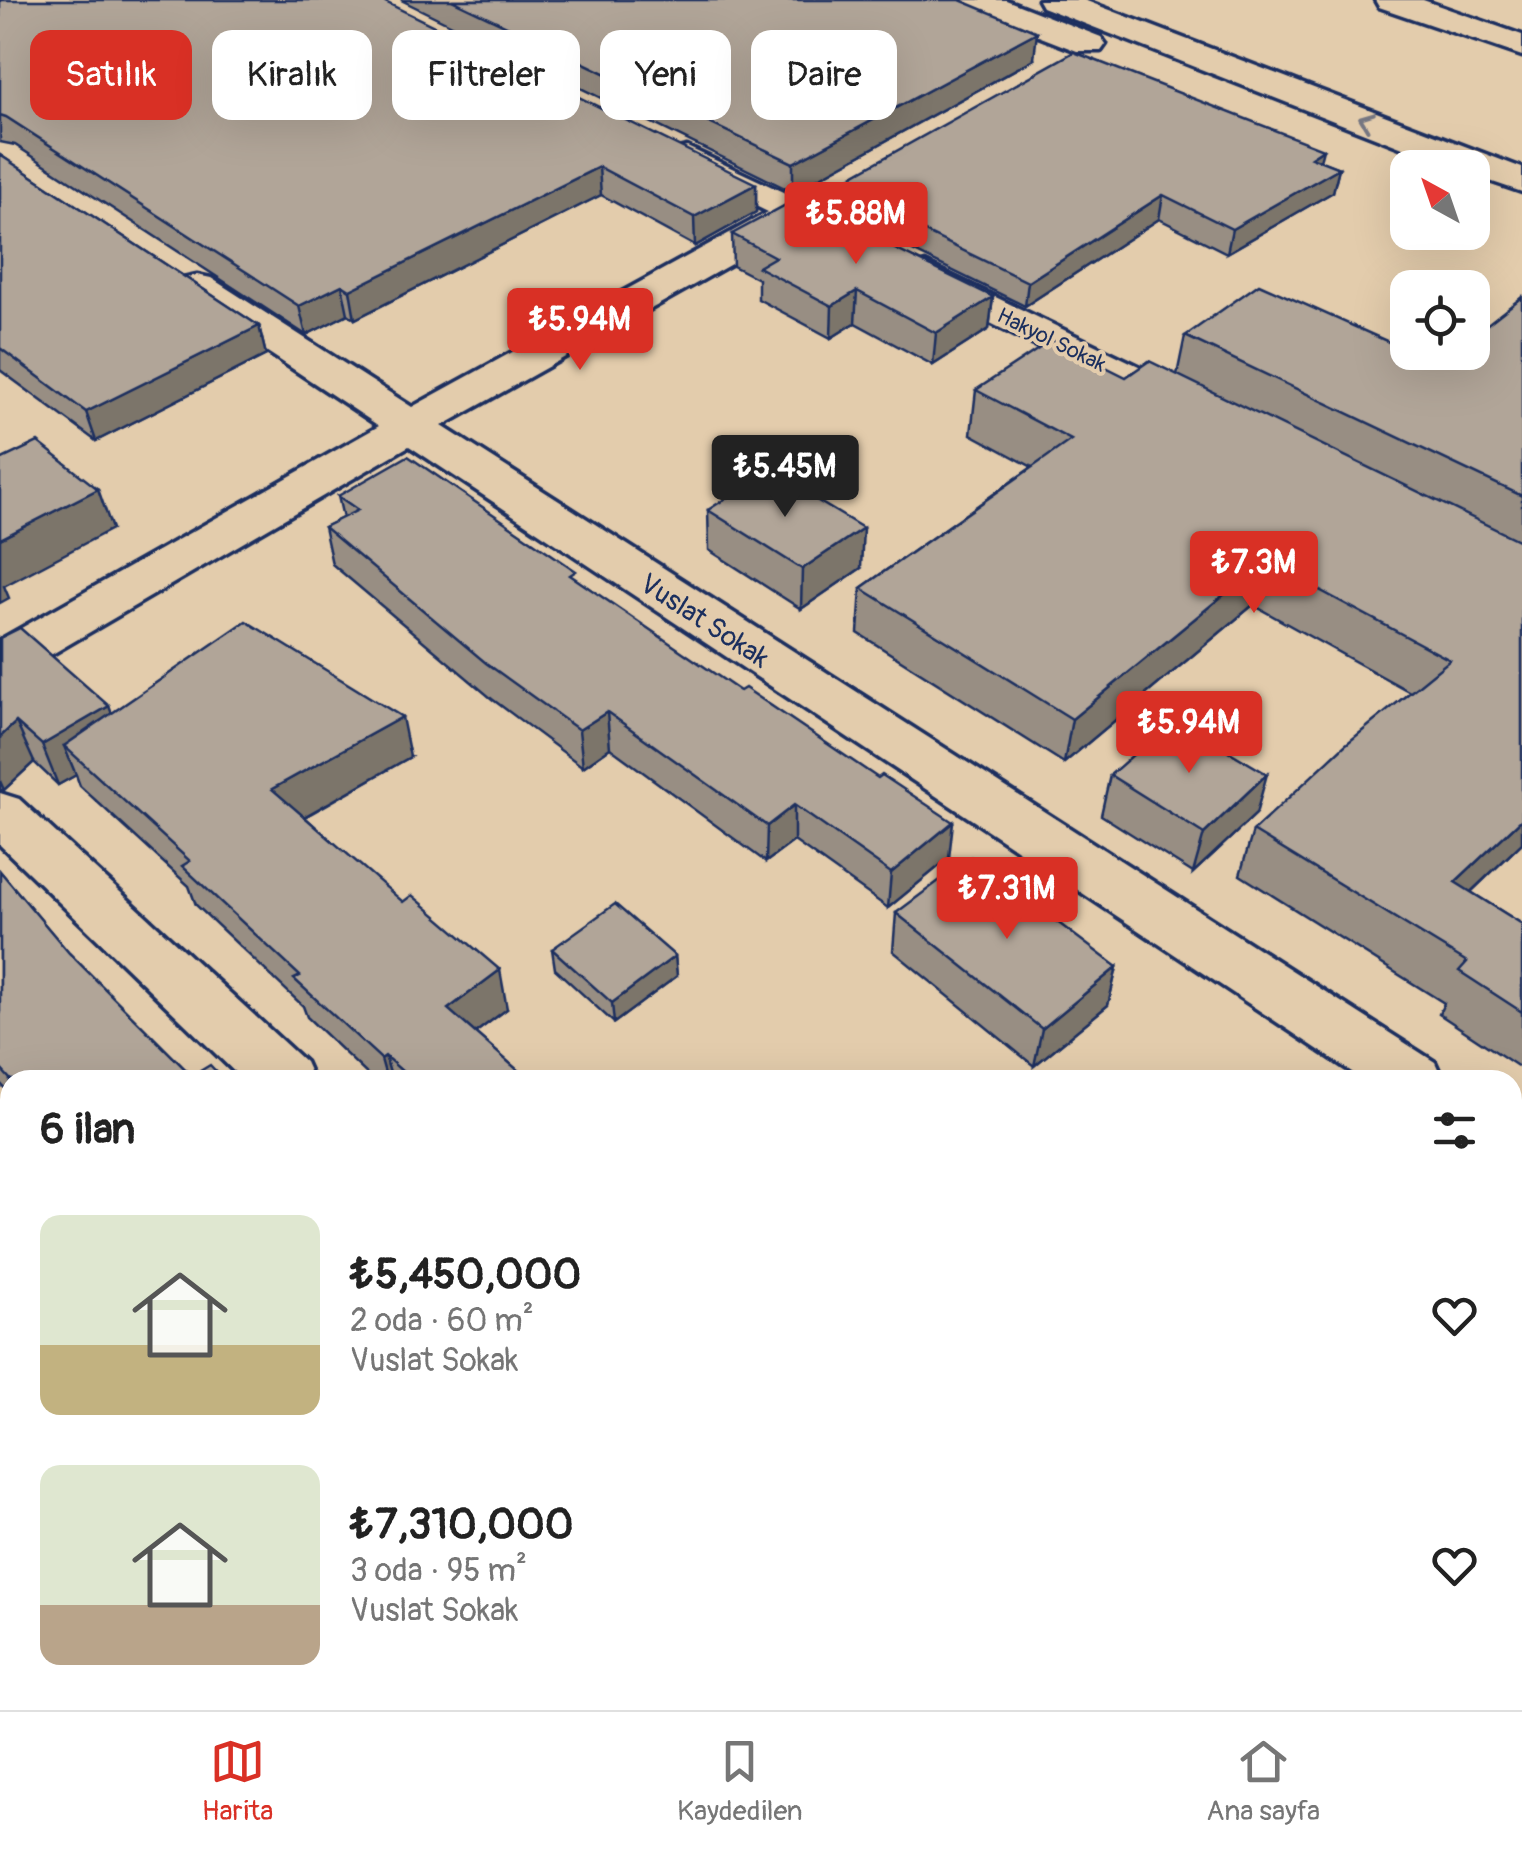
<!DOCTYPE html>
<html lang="tr">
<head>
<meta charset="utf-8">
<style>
	body { margin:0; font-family:Pangolin,sans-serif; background:#f2f2f2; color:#222; height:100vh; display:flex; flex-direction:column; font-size:38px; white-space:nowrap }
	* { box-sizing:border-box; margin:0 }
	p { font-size:32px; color:#767676 }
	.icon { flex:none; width:55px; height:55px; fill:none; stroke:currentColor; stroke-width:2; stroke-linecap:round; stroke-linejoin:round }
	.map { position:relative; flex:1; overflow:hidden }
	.side { position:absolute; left:0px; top:1070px; width:1522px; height:640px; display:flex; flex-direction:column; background:#fff; border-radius:30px 30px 0 0; box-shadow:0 10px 40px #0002 }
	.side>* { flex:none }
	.guide { position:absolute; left:30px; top:30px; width:1000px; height:90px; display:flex; gap:20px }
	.needle { width:65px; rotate:320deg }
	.fabs { position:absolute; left:1390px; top:150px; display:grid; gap:20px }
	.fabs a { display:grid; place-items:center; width:100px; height:100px; border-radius:20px; background:#fff; box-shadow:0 10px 40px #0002; font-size:50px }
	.price { position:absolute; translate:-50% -85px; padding:0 22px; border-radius:10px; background:#d93025; color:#fff; font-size:32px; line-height:65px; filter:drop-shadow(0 2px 5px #0008) }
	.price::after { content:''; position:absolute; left:50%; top:60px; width:30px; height:22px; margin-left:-15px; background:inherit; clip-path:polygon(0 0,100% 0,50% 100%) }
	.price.current { background:#222; color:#fff }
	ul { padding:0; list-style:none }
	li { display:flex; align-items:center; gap:30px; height:250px; padding:0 40px }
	li span { display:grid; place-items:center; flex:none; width:280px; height:200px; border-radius:20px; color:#555 }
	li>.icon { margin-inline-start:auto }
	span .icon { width:120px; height:120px; fill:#fffc; stroke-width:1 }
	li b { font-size:42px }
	h2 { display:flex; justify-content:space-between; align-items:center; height:120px; padding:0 40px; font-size:42px }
	.chip { padding:0 35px; border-radius:20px; background:#fff; box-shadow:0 10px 40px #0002; font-size:35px; line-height:90px }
	.chip.current { background:#d93025; color:#fff }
	.dock { display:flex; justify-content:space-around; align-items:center; height:140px; border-top:2px solid #e0e0e0; background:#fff; font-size:28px; color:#767676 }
	.dock a { display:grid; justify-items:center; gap:5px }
	.dock .current { color:#d93025 }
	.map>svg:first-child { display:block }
</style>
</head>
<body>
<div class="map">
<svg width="1522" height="1710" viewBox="0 0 1522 1710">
	<rect width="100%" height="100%" fill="#e3ccac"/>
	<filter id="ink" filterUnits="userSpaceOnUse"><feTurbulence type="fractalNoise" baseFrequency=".01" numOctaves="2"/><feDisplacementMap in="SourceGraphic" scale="20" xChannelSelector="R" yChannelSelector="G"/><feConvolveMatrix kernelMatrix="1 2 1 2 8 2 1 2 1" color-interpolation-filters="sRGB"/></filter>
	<g filter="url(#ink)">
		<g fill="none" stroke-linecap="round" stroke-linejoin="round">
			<defs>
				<g id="minor">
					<path d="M 1375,0 L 1423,0 L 1522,35 L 1522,56 L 1379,7 Z"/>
					<path d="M 687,147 L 866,231 L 871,239 L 866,247 L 852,251 L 838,247 L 797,227 L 442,426 L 1435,1062 L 1443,1080 L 1364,1080 L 409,446 L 18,674 L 0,679 L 0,640 L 379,426 L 183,296 L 177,287 L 183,278 L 197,275 L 211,278 L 412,407 L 768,212 L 674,166 L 669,158 L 674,150 Z"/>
					<path d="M 925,263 L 1207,399 L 1214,408 L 1207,417 L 1192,421 L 1177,417 L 911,283 L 905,275 L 911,267 Z"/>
					<path d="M 0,793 L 19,799 L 305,1062 L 313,1080 L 243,1080 L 0,845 Z"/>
					<path d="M 1512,1118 L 1522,1122 L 1522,1178 L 1512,1175 Z"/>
					<path d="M 1522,1236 L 1522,1305 L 1512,1309 L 1512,1240 Z"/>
					<path d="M 901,1700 L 983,1700 L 988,1710 L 905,1710 Z"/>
					<path d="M 1155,1700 L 1235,1700 L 1231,1710 L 1150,1710 Z"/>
				</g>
				<g id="major">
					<path d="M 960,0 L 1006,0 L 1101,37 L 1106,44 L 1101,51 L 1077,51 L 964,7 Z"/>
					<path d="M 1038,0 L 1084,0 L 1522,168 L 1522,192 L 1472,175 L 1472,168 L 1454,168 L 1042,7 Z"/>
				</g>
			</defs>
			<use href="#minor" stroke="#1b2f5e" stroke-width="7"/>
			<use href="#major" stroke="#1b2f5e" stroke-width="7"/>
			<use href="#minor" fill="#e3ccac" fill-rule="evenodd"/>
			<use href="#major" fill="#e3ccac" fill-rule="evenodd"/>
		</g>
		<g fill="#988e83" stroke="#1b2f5e" stroke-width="2.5">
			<path d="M 0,0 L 756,184 L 756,212 L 695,246 L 601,195 L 355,319 L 348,314 L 306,335 L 15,145 L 0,142 Z"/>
			<path d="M 401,0 L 960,0 L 1034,59 L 793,192 Z"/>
			<path d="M 0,155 L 259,326 L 266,355 L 96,441 L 0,370 Z"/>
			<path d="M 1320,161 L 1339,168 L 1333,192 L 1227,253 L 1159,219 L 1025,306 L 831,211 L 832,187 Z"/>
			<path d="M 732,234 L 993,297 L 989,329 L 933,365 L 855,323 L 831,338 L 758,299 L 758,279 L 733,266 Z"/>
			<path d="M 1522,297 L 1522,843 L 1471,892 L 1522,924 L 1522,1069 L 1439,1014 L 1444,1003 L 1240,875 L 1253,831 L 1410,692 L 1253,605 L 1064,763 L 858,633 L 861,588 L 1032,467 L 971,434 L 976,390 L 1177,375 L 1185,336 L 1391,343 L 1472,352 Z"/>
			<path d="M 338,496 L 577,580 L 949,858 L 888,908 L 794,841 L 766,862 L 610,748 L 583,767 L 492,699 L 332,564 L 324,527 L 343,518 Z"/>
			<path d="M 708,510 L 861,568 L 801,609 L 709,550 Z"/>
			<path d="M 0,638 L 112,713 L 410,757 L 305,817 L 507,1009 L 475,1033 L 529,1080 L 373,1080 L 307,1017 L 303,1006 L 196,905 L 189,886 L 80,786 L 76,775 L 58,785 L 34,762 L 4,790 L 0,790 Z"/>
			<path d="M 1110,775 L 1256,814 L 1193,873 L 1101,815 Z"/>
			<path d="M 0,871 L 69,953 L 192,1076 L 224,1080 L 10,1080 L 10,1094 L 0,1083 Z"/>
			<path d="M 896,913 L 1117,967 L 1108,1005 L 1034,1066 L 893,951 Z"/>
			<path d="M 552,949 L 675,956 L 677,976 L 614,1023 L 555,969 Z"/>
			<path d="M 606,1700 L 850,1700 L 860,1710 L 686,1710 L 683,1706 L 679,1710 L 615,1710 Z"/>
		</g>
		<g fill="#7c746a" stroke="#1b2f5e" stroke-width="2.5">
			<path d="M 1037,32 L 1034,59 L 793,192 L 793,163 Z"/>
			<path d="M 1323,149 L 1317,172 L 1311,157 Z"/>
			<path d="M 599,167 L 601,195 L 355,319 L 350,290 Z"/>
			<path d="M 1339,168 L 1333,192 L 1227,253 L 1232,229 Z"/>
			<path d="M 756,184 L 756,212 L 695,246 L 694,217 Z"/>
			<path d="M 1163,195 L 1159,219 L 1025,306 L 1028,282 Z"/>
			<path d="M 342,285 L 348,314 L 306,335 L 299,306 Z"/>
			<path d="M 857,291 L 855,323 L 831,338 L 832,306 Z"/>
			<path d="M 993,297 L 989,329 L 933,365 L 936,333 Z"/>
			<path d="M 259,326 L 266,355 L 96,441 L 86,412 Z"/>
			<path d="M 98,489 L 112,529 L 4,586 L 9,598 L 0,603 L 0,539 Z"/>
			<path d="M 863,528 L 861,568 L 801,609 L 802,569 Z"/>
			<path d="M 1265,561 L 1253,605 L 1064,763 L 1072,719 Z"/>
			<path d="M 109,706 L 124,746 L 64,746 L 76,775 L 58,785 L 42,745 Z"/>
			<path d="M 607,712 L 610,748 L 583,767 L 579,730 Z"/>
			<path d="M 402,717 L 410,757 L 284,828 L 272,789 Z"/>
			<path d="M 16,722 L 34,762 L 4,790 L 0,781 L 0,737 Z"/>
			<path d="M 1267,774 L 1256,814 L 1193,873 L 1204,834 Z"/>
			<path d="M 794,805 L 794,841 L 766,862 L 767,826 Z"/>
			<path d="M 1522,819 L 1522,843 L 1436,925 L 1455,882 Z"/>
			<path d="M 953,822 L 949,858 L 888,908 L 891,873 Z"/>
			<path d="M 675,956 L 677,976 L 614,1023 L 612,1003 Z"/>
			<path d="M 1117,967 L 1108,1005 L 1034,1066 L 1042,1029 Z"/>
			<path d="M 500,970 L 507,1009 L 456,1047 L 448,1009 Z"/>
			<path d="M 385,1056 L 392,1080 L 387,1080 L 381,1059 Z"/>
			<path d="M 661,1700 L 682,1700 L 683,1706 L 679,1710 L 651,1710 Z"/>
		</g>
		<g fill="#b1a598" stroke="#1b2f5e" stroke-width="2.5">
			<path d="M 0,0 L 381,0 L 756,184 L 694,217 L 599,167 L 350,290 L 342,285 L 299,306 L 6,117 L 0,115 Z"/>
			<path d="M 452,0 L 960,0 L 1037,32 L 793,163 Z"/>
			<path d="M 1074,52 L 1323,149 L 1311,157 L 1339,168 L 1232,229 L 1163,195 L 1028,282 L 832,187 Z"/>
			<path d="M 0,155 L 259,326 L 86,412 L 0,348 Z"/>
			<path d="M 795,200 L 993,297 L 936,333 L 857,291 L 832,306 L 758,267 L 775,257 L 732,234 Z"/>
			<path d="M 1259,284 L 1391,343 L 1408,330 L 1408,352 L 1472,352 L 1472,336 L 1522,297 L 1522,496 L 1185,336 Z"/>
			<path d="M 1052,340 L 1126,377 L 1149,361 L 1522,542 L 1522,819 L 1455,882 L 1522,924 L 1522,1012 L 1459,971 L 1467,962 L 1253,831 L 1345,745 L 1450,660 L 1265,561 L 1072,719 L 861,588 L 1071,440 L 976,390 Z"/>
			<path d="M 38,442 L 98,489 L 0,539 L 0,460 Z"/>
			<path d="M 408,456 L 576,571 L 570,575 L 740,691 L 745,688 L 878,778 L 882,775 L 953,822 L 891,873 L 794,805 L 767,826 L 607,712 L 579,730 L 486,663 L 324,527 L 358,510 L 338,496 Z"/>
			<path d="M 768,471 L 863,528 L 802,569 L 708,510 Z"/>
			<path d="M 246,621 L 402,717 L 272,789 L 403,902 L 412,895 L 500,970 L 448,1009 L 529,1080 L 412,1080 L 385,1056 L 381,1059 L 294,979 L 300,976 L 182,866 L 190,861 L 64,746 Z"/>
			<path d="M 20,628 L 109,706 L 42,745 L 16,722 L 0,737 L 0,638 Z"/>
			<path d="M 1174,719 L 1267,774 L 1204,834 L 1110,775 Z"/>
			<path d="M 971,857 L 1117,967 L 1042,1029 L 896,913 Z"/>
			<path d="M 0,871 L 69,953 L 192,1076 L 210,1065 L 224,1080 L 11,1080 L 0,1068 Z"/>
			<path d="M 615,904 L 675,956 L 612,1003 L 552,949 Z"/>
			<path d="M 625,1700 L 661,1700 L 651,1710 L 634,1710 Z"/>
			<path d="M 696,1700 L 850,1700 L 860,1710 L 703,1710 Z"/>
			<path d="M 1308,1700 L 1345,1700 L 1360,1710 L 1301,1710 Z"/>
		</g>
		<defs><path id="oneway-chevron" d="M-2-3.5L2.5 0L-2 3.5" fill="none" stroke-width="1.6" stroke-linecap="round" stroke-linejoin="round" transform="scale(2.5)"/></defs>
		<use stroke="#757681" href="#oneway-chevron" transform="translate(1366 120) rotate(-159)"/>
	</g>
	<g text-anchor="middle" stroke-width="8" stroke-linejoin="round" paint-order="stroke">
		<g font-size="22" fill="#1b2f5e" stroke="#e3ccac">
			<text transform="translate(1052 339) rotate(26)" y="8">Hakyol Sokak</text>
		</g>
		<g font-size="28" fill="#1b2f5e" stroke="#e3ccac">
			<text transform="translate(705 620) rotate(33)" y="10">Vuslat Sokak</text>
		</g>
	</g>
</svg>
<div class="fabs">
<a><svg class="needle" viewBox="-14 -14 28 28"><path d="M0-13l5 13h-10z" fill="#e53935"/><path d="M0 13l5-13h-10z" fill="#767676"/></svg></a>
<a><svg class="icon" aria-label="locate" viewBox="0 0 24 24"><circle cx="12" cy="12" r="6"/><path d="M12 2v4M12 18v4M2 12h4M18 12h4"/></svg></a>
</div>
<b class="price" style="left:856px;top:267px">₺5.88M</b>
<b class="price" style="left:580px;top:373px">₺5.94M</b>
<b class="price current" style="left:785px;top:520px">₺5.45M</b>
<b class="price" style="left:1254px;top:616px">₺7.3M</b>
<b class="price" style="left:1189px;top:776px">₺5.94M</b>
<b class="price" style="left:1007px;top:942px">₺7.31M</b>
<div class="guide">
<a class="chip current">Satılık</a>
<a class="chip">Kiralık</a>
<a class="chip">Filtreler</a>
<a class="chip">Yeni</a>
<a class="chip">Daire</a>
</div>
<section class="side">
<h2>6 ilan<svg class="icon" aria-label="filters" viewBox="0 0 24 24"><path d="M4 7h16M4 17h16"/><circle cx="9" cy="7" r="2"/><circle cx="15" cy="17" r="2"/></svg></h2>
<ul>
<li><span style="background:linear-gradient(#dfe7d0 65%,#c2b280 0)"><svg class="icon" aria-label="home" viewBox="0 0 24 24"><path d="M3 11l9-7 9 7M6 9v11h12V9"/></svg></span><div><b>₺5,450,000</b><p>2 oda · 60 m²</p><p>Vuslat Sokak</p></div><svg class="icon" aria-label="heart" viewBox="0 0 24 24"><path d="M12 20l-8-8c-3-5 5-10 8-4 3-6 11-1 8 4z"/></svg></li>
<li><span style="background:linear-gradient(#dfe7d0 70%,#b9a48a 0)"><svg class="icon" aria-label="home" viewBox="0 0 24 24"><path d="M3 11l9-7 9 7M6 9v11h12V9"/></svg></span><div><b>₺7,310,000</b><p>3 oda · 95 m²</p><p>Vuslat Sokak</p></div><svg class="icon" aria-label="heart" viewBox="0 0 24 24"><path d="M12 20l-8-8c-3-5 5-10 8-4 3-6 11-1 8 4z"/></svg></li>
</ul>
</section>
</div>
<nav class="dock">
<a class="current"><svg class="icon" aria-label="map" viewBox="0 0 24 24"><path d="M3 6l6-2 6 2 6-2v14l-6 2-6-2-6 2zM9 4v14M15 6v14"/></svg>Harita</a>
<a><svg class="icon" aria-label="saved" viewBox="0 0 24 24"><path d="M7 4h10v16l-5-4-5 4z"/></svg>Kaydedilen</a>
<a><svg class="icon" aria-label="home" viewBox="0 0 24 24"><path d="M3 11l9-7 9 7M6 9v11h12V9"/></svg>Ana sayfa</a>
</nav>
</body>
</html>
